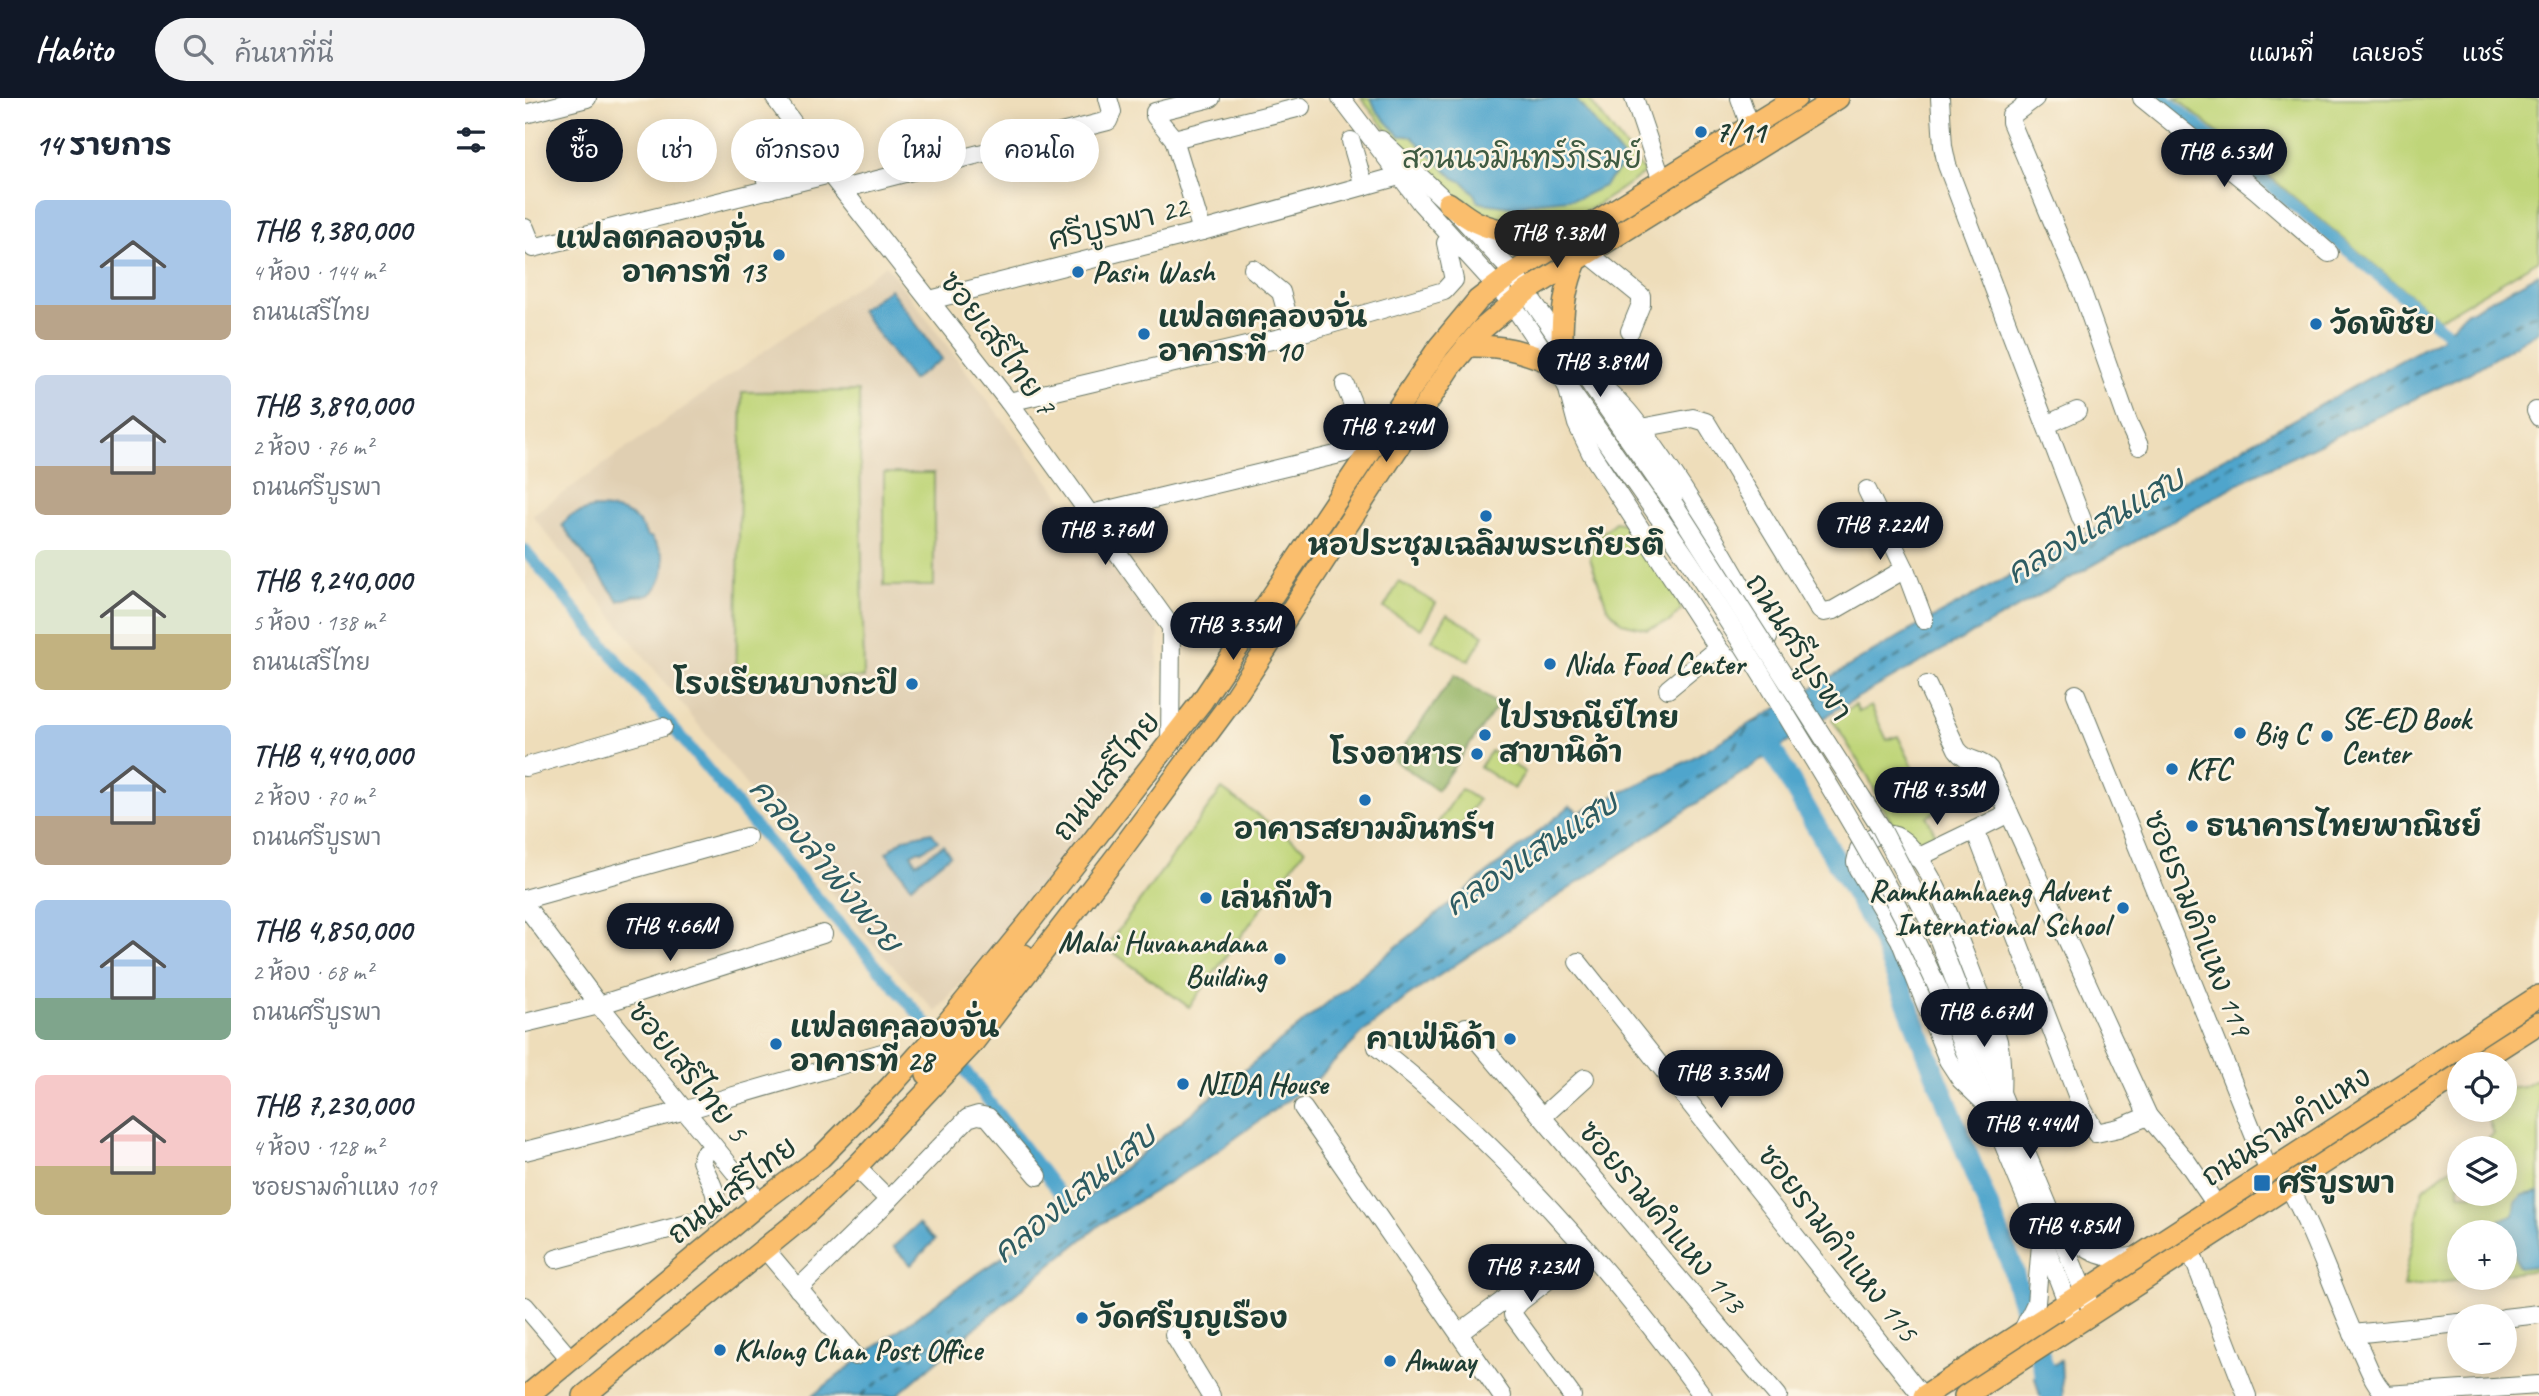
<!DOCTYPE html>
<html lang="th">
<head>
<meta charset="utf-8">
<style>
	body { margin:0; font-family:Caveat,"Playpen Sans Thai",sans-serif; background:#f2f2f3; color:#1f2937; height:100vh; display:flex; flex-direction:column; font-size:26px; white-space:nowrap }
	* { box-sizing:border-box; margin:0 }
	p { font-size:23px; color:#747a83 }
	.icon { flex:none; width:38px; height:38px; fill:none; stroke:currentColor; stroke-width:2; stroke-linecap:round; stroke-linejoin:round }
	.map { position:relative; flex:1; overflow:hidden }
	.details { display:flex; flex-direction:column; background:#fff; width:525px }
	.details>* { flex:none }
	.hud { position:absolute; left:21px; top:21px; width:665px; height:63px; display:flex; gap:14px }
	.fabs { position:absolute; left:1922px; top:954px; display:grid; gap:14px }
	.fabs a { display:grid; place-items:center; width:70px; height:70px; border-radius:50%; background:#fff; box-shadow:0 4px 18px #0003; font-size:35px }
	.price { position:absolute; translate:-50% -60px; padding:0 16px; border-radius:24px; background:#111827; color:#fff; font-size:23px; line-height:46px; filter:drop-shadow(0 2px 4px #0008) }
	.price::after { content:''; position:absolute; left:50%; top:42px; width:21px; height:16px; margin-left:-10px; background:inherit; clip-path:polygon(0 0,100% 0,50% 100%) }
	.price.current { background:#222; color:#fff }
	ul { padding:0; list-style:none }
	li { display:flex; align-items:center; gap:21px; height:175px; padding:0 35px }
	li span { display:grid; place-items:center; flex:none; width:196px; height:140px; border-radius:10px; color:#555 }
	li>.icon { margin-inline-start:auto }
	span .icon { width:84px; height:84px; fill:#fffc; stroke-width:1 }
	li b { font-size:30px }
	h2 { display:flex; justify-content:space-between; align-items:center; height:84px; padding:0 35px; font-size:30px }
	.chip { padding:0 24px; border-radius:32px; background:#fff; box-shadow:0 4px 18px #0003; font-size:24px; line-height:63px }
	.chip.current { background:#111827; color:#fff }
	header { display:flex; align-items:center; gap:42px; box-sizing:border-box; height:98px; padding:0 35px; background:#111827; color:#fff }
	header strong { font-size:33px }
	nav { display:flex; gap:38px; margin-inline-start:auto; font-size:24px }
	.search { width:490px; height:63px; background:#f2f2f3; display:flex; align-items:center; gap:18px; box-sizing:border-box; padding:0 24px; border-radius:38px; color:#747a83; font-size:26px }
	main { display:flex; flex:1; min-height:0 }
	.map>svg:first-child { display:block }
</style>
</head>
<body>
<header>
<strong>Habito</strong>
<div class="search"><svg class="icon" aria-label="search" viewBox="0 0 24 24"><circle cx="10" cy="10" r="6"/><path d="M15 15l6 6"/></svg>ค้นหาที่นี่</div>
<nav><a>แผนที่</a><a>เลเยอร์</a><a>แชร์</a></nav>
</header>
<main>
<section class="details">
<h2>14 รายการ<svg class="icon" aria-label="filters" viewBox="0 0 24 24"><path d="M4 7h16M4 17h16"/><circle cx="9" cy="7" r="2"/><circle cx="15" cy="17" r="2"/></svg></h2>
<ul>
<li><span style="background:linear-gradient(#a9c7e8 75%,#b9a48a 0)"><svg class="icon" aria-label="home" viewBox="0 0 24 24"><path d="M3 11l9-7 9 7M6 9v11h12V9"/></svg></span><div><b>THB 9,380,000</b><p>4 ห้อง · 144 m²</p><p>ถนนเสรีไทย</p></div></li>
<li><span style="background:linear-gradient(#c9d6e8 65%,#b9a48a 0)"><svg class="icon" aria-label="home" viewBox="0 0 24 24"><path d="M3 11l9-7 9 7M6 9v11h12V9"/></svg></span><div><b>THB 3,890,000</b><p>2 ห้อง · 76 m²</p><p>ถนนศรีบูรพา</p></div></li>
<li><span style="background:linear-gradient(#dfe7d0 60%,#c2b280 0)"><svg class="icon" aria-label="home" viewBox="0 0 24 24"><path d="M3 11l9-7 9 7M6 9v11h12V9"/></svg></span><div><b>THB 9,240,000</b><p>5 ห้อง · 138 m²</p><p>ถนนเสรีไทย</p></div></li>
<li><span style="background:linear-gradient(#a9c7e8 65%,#b9a48a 0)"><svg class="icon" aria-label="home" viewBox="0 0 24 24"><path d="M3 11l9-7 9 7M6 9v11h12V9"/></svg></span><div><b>THB 4,440,000</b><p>2 ห้อง · 70 m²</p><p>ถนนศรีบูรพา</p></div></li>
<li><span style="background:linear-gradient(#a9c7e8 70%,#7fa58c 0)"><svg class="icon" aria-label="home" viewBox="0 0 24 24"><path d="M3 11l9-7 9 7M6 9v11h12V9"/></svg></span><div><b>THB 4,850,000</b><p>2 ห้อง · 68 m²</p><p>ถนนศรีบูรพา</p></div></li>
<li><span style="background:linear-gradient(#f6c9c9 65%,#c2b280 0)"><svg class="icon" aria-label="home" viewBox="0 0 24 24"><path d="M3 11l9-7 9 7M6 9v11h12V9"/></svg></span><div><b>THB 7,230,000</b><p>4 ห้อง · 128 m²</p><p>ซอยรามคำแหง 109</p></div></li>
</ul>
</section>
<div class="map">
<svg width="2014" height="1298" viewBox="0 0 2014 1298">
	<rect width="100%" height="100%" fill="#fcf5e5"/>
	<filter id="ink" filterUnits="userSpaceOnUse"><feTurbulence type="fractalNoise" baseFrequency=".0143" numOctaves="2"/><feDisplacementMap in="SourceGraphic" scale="14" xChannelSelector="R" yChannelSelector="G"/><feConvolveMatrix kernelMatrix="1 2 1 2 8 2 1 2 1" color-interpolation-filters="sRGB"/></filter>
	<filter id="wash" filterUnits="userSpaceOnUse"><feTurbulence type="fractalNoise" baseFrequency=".00686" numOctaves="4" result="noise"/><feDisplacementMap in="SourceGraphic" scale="28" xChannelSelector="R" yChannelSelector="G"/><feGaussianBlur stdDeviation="1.57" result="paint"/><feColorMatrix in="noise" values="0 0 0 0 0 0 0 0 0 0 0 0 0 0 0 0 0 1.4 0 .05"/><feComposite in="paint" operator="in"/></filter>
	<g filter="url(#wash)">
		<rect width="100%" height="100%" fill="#eeddba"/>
		<path fill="#e0cfb2" d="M 361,167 L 634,529 L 630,644 L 476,839 L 411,914 L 343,841 L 7,417 Z"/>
		<g fill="#bfd579" stroke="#6f8956" stroke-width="2">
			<path d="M 836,0 L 1063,0 L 1120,75 C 1105,84 1067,113 1052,117 C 1030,123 981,127 960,119 C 929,108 857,28 836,0 Z"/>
			<path d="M 1651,0 L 2011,0 L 2014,2 L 2014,162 L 1914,221 Z"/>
			<path d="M 334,293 L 339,580 L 211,578 L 217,294 Z"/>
			<rect x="359" y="375" width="50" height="113"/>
			<path d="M 1090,424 L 1105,427 L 1154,494 L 1156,512 L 1144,524 L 1122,531 L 1097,525 L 1082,509 L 1065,460 L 1073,439 Z"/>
			<path d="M 874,484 L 911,505 L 896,531 L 859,510 Z"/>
			<path d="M 922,516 L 959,537 L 944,563 L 907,542 Z"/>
			<path d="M 1330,607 L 1334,614 L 1346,608 L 1362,642 L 1373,638 L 1410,714 L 1402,719 L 1415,745 L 1406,749 L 1392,743 L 1369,728 L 1356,706 L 1344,680 L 1307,621 Z"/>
			<path d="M 966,653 L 1000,674 L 989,691 L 955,669 Z"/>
			<path d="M 697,691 L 780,751 L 664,909 L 581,849 Z"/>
			<path d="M 936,691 L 953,702 L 930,736 L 913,725 Z"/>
			<path d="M 2014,980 L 2014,1172 L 1979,1176 L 1979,1134 L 1934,1134 L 1934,1180 L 1952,1180 L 1878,1189 L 1898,1091 L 1934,1064 L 1934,1096 L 1979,1096 L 1979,1050 L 1952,1050 L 1969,1036 L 1960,1012 L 1979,1012 L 1979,990 L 1998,988 Z"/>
		</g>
		<path fill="#97b669" stroke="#5b7a4e" stroke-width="2" d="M 930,577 L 973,607 L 912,692 L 869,662 Z"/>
		<g fill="#50a5cc" stroke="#387180" stroke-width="2">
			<path d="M 846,0 L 1050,0 L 1101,63 L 1079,88 L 1054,100 L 1006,105 L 991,110 L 953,104 L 948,94 L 938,84 L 929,80 L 886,38 L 875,38 L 851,12 Z"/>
			<path d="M 2014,176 L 2014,233 L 1946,274 L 1727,378 L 1314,610 L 882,899 L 841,932 L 793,980 L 683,1060 L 576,1126 L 478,1206 L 371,1298 L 287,1298 L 350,1249 L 429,1192 L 552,1108 L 1045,708 L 1054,715 L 1160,664 L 1384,533 L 1917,240 L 1939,216 Z"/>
			<path d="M 365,191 L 417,261 L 387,282 L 335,212 Z"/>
			<path d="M 67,410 C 92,410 111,413 122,438 L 126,439 C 129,444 133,448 136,453 C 144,468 136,487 125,497 L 109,498 L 94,503 L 37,427 L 45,418 Z"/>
			<path d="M 406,734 L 413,743 L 396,753 L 394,752 L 386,756 L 391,765 L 418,747 L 425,757 L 386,788 L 361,755 L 380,740 Z"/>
			<path d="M 2014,1094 L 2014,1168 L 1993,1170 L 1988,1151 L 1979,1150 L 1979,1134 L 1976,1134 L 1975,1122 L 1989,1116 L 1991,1104 L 1997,1097 Z"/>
			<path d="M 393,1126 L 410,1142 L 386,1167 L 368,1149 Z"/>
			<path d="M 1536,1262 L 1538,1298 L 1515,1298 L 1510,1279 Z"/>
		</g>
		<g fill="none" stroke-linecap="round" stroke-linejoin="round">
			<g stroke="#50a5cc" stroke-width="12">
				<path d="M 1639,0 L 1933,244"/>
				<path d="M 0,452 L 224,721 L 414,940"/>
				<path d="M 428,957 L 555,1122"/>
			</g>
			<path stroke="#50a5cc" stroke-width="21" d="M 1240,640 L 1355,838 L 1486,1165 C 1497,1210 1515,1253 1527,1298"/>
			<g stroke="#2e5c62" stroke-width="2" stroke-dasharray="9 7" stroke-linecap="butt">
				<path d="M 1284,605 L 1302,599 L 1711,365 L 2014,214"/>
				<path d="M 335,1298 L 625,1084 L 831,921 L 1203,658 L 1226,625 L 1252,616"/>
			</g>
		</g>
	</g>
	<g filter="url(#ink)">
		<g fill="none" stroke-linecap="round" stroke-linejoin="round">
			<defs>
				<g id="minor">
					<path d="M 250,0 L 305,76 L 484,304 L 646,529 L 729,527"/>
					<path d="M 816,0 L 896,105 L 986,204 L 1042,288 L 1133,418"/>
					<path d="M 1109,0 L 1137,83"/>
					<path d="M 1215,0 L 1225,28"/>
					<path d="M 1415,0 L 1418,48 L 1422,67 L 1557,422"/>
					<path d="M 1510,0 L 1486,18 L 1486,24 L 1556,191 L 1603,324 L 1614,348"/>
					<path d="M 1617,0 L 1731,92 L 1804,155"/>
					<path d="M 0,16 L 62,0"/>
					<path d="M 649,41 L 776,9"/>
					<path d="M 229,42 L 244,92"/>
					<path d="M 856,42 L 923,105 L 988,175 L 1149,406"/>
					<path d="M 826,43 L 839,88"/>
					<path d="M 317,91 L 583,23 L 587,14 L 583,0"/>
					<path d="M 0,130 L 8,150 L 305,76"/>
					<path d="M 677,133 L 649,41 L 630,18 L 630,14 L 686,0"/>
					<path d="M 1063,155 L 1116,198 L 1116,206 L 1105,233"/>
					<path d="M 728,171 L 756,194 L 768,237"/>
					<path d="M 405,202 L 677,133 L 874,78"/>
					<path d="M 1042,288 L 1052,326 L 1066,355 L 1193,550 L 1202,561 L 1211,562 L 1243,540 L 1244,536 C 1210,477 1177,417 1138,361 C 1117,331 1095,297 1062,279"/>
					<path d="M 484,304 L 768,237 L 919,193 L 929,182 L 921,145"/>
					<path d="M 2011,313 L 2014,319"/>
					<path d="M 1521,327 L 1552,313"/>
					<path d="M 1116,330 L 1168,320 L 1181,324 L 1295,512 L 1299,514 L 1309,512 L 1380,471"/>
					<path d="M 1342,392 L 1380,471 L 1399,522"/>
					<path d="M 566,416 L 819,355 C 844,332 830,314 820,287"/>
					<path d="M 1402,587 L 1432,651 C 1442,665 1454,660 1464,671 L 1623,1018 L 1662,1064 L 1692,1108"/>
					<path d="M 1143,591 L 1193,550"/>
					<path d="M 1551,596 L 1744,1074"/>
					<path d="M 645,647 L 646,529"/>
					<path d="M 0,669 L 138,629"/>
					<path d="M 1484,715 L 1450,732 L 1557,1010 L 1571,1035 L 1594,1030 L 1623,1018"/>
					<path d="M 1392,760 L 1450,732"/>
					<path d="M 0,801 L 222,739"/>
					<path d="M 0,807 L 74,907 L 235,1105"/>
					<path d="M 1053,864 L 1397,1298"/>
					<path d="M 1439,906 L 1564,1206"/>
					<path d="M 1423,913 L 1516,1136 L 1547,1217"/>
					<path d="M 0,925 L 74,907 L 298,836"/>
					<path d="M 941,929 L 1017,1019"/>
					<path d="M 852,949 C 974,1045 1087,1172 1178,1298"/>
					<path d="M 1060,980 L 1017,1019 L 1253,1298"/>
					<path d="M 1459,1004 L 1436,982 L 1423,962 L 1375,842 L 1333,771 L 1331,764 L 1334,751 C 1345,735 1365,731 1380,744 C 1410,771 1435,845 1450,883 C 1458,902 1467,922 1473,943 C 1477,961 1477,978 1476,996"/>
					<path d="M 778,1010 L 977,1298"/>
					<path d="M 0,1053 L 161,1012 L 357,955"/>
					<path d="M 331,1069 L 364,1102"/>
					<path d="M 1763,1087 C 1792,1140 1810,1197 1835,1251 C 1843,1267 1848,1286 1862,1297 L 2014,1287"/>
					<path d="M 1530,1127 C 1561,1150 1572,1165 1614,1158"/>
					<path d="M 240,1151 L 330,1258"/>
					<path d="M 1665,1151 L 1722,1298"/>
					<path d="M 31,1161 L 166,1125 C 205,1109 189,1093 176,1063 L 178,1057 L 189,1050"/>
					<path d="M 273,1191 L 364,1102 L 443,1020 L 453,1017 L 463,1019 L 513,1078"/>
					<path d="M 0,1208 L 46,1262"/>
					<path d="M 1979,1220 L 2014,1216"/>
					<path d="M 934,1235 L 1002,1185"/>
					<path d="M 1496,1236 L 1511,1205 L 1516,1146"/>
					<path d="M 1828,1236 L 1934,1225"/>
					<path d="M 649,1237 L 686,1298"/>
					<path d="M 1047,1298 L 988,1217 L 988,1212 L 995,1204 L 1056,1156"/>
				</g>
				<g id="major">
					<path d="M 923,105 C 932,111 941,119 951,124 C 981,139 1020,136 1052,134"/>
					<path d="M 1037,243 C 1037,213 1040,189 1052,161"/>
					<path d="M 942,248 C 977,247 994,252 1027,265"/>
					<path d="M 1950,966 L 2014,925"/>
					<path d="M 402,976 L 499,857"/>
					<path d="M 2,1298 L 235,1105 L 296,1059 L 365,989 L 423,924 L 506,822 L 677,603 L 914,249 L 953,202 L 988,175 L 1271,0"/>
					<path d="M 59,1298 L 276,1121 L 331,1069 L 447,946 L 591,759 L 709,600 L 927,267 L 956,232 L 1002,193 L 1313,0"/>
					<path d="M 1399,1298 L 2014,898"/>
					<path d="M 1440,1298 L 1934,977"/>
				</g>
			</defs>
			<use href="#minor" stroke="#677563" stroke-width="20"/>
			<use href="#major" stroke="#677563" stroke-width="24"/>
			<use href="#minor" stroke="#fff" stroke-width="18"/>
			<use href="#major" stroke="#fabe6d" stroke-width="21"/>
			<defs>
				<g id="minor-bridge">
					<path d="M 1149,406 L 1355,728 L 1414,842 L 1439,906"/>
					<path d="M 1133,418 C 1181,486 1225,557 1268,628 C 1325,721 1380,813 1423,913"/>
				</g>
			</defs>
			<use href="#minor-bridge" stroke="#677563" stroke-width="20" stroke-linecap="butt"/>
			<use href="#minor-bridge" stroke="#fff" stroke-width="18"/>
		</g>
	</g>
	<g fill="#1f6fb2" stroke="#fcf5e5" stroke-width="2.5">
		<circle cx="1176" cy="34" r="7"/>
		<circle cx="254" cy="157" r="7"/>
		<circle cx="553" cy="174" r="7"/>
		<circle cx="1791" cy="226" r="7"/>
		<circle cx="619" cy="236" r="7"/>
		<circle cx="961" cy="418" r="7"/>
		<circle cx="1025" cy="566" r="7"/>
		<circle cx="387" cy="586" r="7"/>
		<circle cx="1715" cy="635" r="7"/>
		<circle cx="960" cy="637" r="7"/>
		<circle cx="1802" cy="638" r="7"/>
		<circle cx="952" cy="656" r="7"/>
		<circle cx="1647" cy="671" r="7"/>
		<circle cx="840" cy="702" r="7"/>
		<circle cx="1667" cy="728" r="7"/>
		<circle cx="681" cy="800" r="7"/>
		<circle cx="1598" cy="810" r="7"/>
		<circle cx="755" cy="861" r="7"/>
		<circle cx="985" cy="941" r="7"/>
		<circle cx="251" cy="946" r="7"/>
		<circle cx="658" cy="986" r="7"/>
		<rect x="1728" y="1076" width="18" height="18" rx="3.5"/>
		<circle cx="557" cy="1220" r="7"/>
		<circle cx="195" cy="1252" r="7"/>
		<circle cx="865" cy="1263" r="7"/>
	</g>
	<g text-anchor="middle" stroke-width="5" stroke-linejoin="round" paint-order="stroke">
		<g font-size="30" font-weight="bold" fill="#1f3d34" stroke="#fcf5e5" text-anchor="start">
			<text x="1190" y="44">7/11</text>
			<text x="240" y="150" text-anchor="end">แฟลตคลองจั่น<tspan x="240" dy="34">อาคารที่ 13</tspan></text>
			<text x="567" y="184">Pasin Wash</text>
			<text x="633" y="229">แฟลตคลองจั่น<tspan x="633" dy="34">อาคารที่ 10</tspan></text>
			<text x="1805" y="236">วัดพิชัย</text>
			<text x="961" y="457" text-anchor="middle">หอประชุมเฉลิมพระเกียรติ</text>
			<text x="1039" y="576">Nida Food Center</text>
			<text x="373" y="596" text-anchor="end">โรงเรียนบางกะปิ</text>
			<text x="974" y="630">ไปรษณีย์ไทย<tspan x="974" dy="34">สาขานิด้า</tspan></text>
			<text x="1816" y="631">SE-ED Book<tspan x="1816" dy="34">Center</tspan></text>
			<text x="1729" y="645">Big C</text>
			<text x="938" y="666" text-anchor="end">โรงอาหาร</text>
			<text x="1661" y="681">KFC</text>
			<text x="1681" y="738">ธนาคารไทยพาณิชย์</text>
			<text x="840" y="741" text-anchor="middle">อาคารสยามมินทร์ฯ</text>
			<text x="1584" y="803" text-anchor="end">Ramkhamhaeng Advent<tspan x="1584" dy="34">International School</tspan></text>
			<text x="695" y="810">เล่นกีฬา</text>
			<text x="741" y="854" text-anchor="end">Malai Huvanandana<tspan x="741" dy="34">Building</tspan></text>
			<text x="265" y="939">แฟลตคลองจั่น<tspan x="265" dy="34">อาคารที่ 28</tspan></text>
			<text x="971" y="951" text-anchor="end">คาเฟ่นิด้า</text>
			<text x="672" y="996">NIDA House</text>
			<text x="1753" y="1095">ศรีบูรพา</text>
			<text x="571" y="1230">วัดศรีบุญเรือง</text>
			<text x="209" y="1262">Khlong Chan Post Office</text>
			<text x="879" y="1273">Amway</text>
		</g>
		<g font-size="30" fill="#3f5b42" stroke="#fcf5e5">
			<text x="997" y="70">สวนนวมินทร์ภิรมย์</text>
		</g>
		<g font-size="30" fill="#1f3d34" stroke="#fcf5e5">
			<text transform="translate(593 125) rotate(-14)" y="10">ศรีบูรพา 22</text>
			<text transform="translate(473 245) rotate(53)" y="10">ซอยเสรีไทย 7</text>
			<text transform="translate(1274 549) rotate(57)" y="10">ถนนศรีบูรพา</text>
			<text transform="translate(581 678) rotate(-52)" y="10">ถนนเสรีไทย</text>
			<text transform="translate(1673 825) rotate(68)" y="10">ซอยรามคำแหง 119</text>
			<text transform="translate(163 973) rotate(51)" y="10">ซอยเสรีไทย 5</text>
			<text transform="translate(1761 1028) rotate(-33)" y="10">ถนนรามคำแหง</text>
			<text transform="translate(207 1092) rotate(-38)" y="10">ถนนเสรีไทย</text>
			<text transform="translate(1137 1119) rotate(50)" y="10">ซอยรามคำแหง 113</text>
			<text transform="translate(1313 1145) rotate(52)" y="10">ซอยรามคำแหง 115</text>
		</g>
		<g font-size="32" font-style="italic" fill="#2e5c62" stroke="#fcf5e5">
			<text transform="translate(1570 427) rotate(-30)" y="11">คลองแสนแสบ</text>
			<text transform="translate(1006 755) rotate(-33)" y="11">คลองแสนแสบ</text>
			<text transform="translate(301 767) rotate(50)" y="11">คลองลำพังพวย</text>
			<text transform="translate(549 1095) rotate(-39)" y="11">คลองแสนแสบ</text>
		</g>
	</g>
</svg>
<div class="fabs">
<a><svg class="icon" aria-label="locate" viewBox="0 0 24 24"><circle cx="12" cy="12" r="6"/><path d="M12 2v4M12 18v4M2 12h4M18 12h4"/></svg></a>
<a><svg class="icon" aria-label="layers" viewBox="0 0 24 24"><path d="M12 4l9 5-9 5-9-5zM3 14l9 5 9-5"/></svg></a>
<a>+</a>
<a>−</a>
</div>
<b class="price" style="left:1699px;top:91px">THB 6.53M</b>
<b class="price current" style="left:1032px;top:172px">THB 9.38M</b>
<b class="price" style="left:1075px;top:301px">THB 3.89M</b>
<b class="price" style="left:861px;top:366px">THB 9.24M</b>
<b class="price" style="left:1355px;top:464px">THB 7.22M</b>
<b class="price" style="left:580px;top:469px">THB 3.76M</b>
<b class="price" style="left:708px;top:564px">THB 3.35M</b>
<b class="price" style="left:1412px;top:729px">THB 4.35M</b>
<b class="price" style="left:145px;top:865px">THB 4.66M</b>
<b class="price" style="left:1459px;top:951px">THB 6.67M</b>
<b class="price" style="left:1196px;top:1012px">THB 3.35M</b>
<b class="price" style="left:1505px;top:1063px">THB 4.44M</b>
<b class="price" style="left:1547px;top:1165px">THB 4.85M</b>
<b class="price" style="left:1006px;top:1206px">THB 7.23M</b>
<div class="hud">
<a class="chip current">ซื้อ</a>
<a class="chip">เช่า</a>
<a class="chip">ตัวกรอง</a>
<a class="chip">ใหม่</a>
<a class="chip">คอนโด</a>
</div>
</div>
</main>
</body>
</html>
